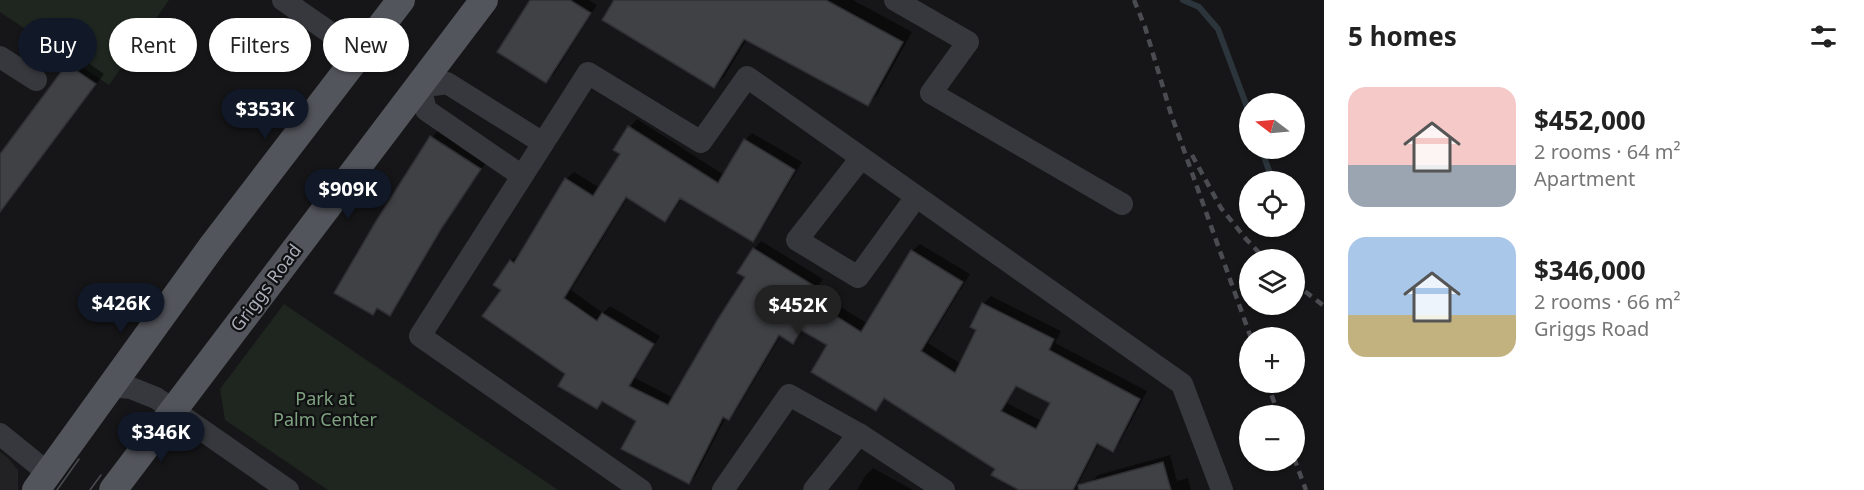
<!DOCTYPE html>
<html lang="en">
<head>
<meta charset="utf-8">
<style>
	body { margin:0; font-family:"Noto Sans",sans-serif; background:#f6f6f6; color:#222; height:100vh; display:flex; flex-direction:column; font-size:22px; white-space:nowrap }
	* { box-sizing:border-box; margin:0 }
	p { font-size:20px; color:#767676 }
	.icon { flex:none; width:33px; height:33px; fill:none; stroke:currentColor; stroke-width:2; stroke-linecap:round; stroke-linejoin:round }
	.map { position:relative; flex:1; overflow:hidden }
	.sheet { display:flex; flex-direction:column; background:#fff; width:540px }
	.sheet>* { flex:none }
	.top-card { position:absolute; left:18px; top:18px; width:570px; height:54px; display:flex; gap:12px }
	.needle { width:39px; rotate:286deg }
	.fabs { position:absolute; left:1239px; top:93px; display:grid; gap:12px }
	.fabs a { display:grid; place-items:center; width:66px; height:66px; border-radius:50%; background:#fff; box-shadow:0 2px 4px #0004; font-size:30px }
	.price { position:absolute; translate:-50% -51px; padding:0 14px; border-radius:21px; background:#111827; color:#fff; font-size:20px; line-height:39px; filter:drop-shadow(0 2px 3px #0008) }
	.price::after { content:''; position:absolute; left:50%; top:36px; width:18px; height:14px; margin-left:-9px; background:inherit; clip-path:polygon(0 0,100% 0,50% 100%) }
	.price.selected { background:#222; color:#fff }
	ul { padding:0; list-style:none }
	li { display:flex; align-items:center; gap:18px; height:150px; padding:0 24px }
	li span { display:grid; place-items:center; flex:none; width:168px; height:120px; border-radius:18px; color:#555 }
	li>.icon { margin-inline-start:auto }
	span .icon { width:72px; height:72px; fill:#fffc; stroke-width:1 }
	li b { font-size:26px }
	h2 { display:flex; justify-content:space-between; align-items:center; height:72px; padding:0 24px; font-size:26px }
	.tag { padding:0 21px; border-radius:27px; background:#fff; box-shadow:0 2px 4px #0004; font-size:21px; line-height:54px }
	.tag.selected { background:#111827; color:#fff }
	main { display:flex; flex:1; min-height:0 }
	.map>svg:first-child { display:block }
</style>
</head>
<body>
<main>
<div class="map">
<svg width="1324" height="490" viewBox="0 0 1324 490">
	<rect width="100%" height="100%" fill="#161618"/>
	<path fill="#222225" d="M 0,452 L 8,458 L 18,470 L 18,490 L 0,490 Z"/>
	<g fill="#1e261f">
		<path d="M 0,0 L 169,0 L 109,85 L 0,12 Z"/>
		<path d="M 284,304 L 558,490 L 328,490 L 225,420 L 220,389 Z"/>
	</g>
	<g fill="#0007" fill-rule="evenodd">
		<path d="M 532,0 L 589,0 L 597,5 L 554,74 L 546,81 Z"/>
		<path d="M 615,0 L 853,0 L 912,32 L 877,95 L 868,105 L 747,39 L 724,77 L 714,87 Z"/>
		<path d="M 77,55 L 104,74 L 0,213 L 0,156 L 68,65 Z"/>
		<path d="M 637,119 L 724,175 L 745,140 L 752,133 L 802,162 L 760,232 L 753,240 L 682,198 L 672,213 L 665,221 L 628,197 L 571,290 L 603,313 L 610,306 L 660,336 L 635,378 L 674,398 L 747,277 L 754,249 L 761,241 L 823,279 L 815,291 L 868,324 L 912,251 L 920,244 L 970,274 L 928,343 L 961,364 L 978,329 L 983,304 L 991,296 L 1061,331 L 1055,343 L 1147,391 L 1120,442 L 1112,450 L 1099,443 L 1075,490 L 1022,490 L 996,468 L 886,397 L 876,409 L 829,345 L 803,329 L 792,342 L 781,335 L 736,411 L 729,419 L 726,417 L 696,475 L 689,482 L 638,420 L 604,400 L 597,407 L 567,374 L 503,289 L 511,261 L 519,254 L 520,255 L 566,179 L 574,172 L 600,188 L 622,154 L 615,149 L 630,127 ZM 1018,385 L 1052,403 L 1042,421 L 1007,403 Z"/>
		<path d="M 439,130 L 487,161 L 448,219 L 397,306 L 390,314 L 379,307 L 372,313 L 432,137 Z"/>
		<path d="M 1170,455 L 1177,481 L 1188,478 L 1191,490 L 1092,490 L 1090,483 L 1098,475 Z"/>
		<path d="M 873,468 L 913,490 L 857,490 L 865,476 Z"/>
	</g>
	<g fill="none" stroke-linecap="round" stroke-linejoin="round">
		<g stroke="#2c353c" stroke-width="6">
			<path d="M 1183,0 L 1199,7 L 1218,29 L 1250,115"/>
			<path d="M 1261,148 L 1273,182"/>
		</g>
	</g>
	<g fill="#404145" stroke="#303034" stroke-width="1.5" fill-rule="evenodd">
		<path d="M 530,0 L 570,0 L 591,13 L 546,83 L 497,52 Z"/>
		<path d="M 614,0 L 826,0 L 903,42 L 868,106 L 744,39 L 714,88 L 602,20 Z"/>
		<path d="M 67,64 L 96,84 L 0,212 L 0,154 Z"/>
		<path d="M 628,126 L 718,183 L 744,139 L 795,170 L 753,242 L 680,198 L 665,222 L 626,197 L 564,298 L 597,321 L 602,313 L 654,344 L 629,386 L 668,405 L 718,319 L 745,277 L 737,273 L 753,248 L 816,287 L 809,299 L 861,332 L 911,250 L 963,282 L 921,351 L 955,373 L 976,330 L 970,327 L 982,303 L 1054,339 L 1049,350 L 1140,399 L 1113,452 L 1097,443 L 1073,490 L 1019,490 L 991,475 L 995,469 L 884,398 L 876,411 L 811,372 L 827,345 L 801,330 L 793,344 L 779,335 L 729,420 L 723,417 L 689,484 L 621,449 L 636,421 L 602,401 L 597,409 L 558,386 L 565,374 L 482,316 L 501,290 L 493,285 L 510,260 L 514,263 L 565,178 L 593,196 L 620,154 L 613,150 ZM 1016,386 L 1050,403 L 1036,429 L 1001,411 Z"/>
		<path d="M 430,136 L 481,169 L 441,229 L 390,316 L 377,308 L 373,315 L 334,293 L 375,223 Z"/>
		<path d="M 1163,462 L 1171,490 L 1079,490 L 1078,485 Z"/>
	</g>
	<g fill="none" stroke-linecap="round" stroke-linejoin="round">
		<g stroke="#37383d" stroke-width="22">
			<path d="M 283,0 L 361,54"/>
			<path d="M 895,0 L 968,42 L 931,93 L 1122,204"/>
			<path d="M 0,57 L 36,80"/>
			<path d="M 861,158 L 797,240 L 858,277 L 916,197"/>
			<path d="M 522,176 L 426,110 L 420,87 L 447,83 L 543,143"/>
			<path d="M 111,386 L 131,388 L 156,398 L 288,490"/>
			<path d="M 0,434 L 48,473"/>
			<path d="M 641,490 L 420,336 L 588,73 L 701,142 L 747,77 L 1182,384 L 1222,490"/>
			<path d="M 723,490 L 789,395 L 859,434 L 944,490"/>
			<path d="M 814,490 L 859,434"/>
		</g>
		<g stroke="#53555c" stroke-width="28">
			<path d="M 36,490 L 213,245 L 401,0"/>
			<path d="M 113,490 L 484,0"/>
		</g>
		<g stroke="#4a4c52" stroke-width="1.5">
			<path d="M 57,490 L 79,459"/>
			<path d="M 90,490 L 101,475"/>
		</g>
		<g stroke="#4a4c52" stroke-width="4.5" stroke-dasharray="8 6" stroke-linecap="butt">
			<path d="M 1134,0 L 1145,27 L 1171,114 L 1251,338"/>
			<path d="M 1192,155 L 1221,208 L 1246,239 L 1266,260"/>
			<path d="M 1294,283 L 1324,306"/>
			<path d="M 1267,382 L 1279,416"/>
			<path d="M 1294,458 L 1306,490"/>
		</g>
	</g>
	<g text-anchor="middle" stroke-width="4.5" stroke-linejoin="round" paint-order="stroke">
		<g font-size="18" fill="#a8adb8" stroke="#111113">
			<text transform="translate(266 288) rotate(-53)" y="6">Griggs Road</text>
		</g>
		<g font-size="18" fill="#7fa381" stroke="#111113">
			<text x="325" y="405">Park at<tspan x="325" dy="21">Palm Center</tspan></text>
		</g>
	</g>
</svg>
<div class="fabs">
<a><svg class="needle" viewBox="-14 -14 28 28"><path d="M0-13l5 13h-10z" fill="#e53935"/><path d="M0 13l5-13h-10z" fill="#767676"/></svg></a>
<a><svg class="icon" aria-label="locate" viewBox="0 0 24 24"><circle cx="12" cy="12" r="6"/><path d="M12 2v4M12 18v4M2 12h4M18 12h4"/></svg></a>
<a><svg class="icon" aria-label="layers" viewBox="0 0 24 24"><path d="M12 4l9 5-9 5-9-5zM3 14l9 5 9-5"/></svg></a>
<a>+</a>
<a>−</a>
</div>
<b class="price" style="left:265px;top:140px">$353K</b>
<b class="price" style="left:348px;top:220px">$909K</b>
<b class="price" style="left:121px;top:334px">$426K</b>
<b class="price selected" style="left:798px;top:336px">$452K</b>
<b class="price" style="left:161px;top:463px">$346K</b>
<div class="top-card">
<a class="tag selected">Buy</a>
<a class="tag">Rent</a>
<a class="tag">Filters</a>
<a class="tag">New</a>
</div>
</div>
<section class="sheet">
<h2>5 homes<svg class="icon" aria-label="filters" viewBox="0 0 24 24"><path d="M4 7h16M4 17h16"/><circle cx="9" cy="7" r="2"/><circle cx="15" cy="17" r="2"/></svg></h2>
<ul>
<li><span style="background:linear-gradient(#f6c9c9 65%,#9aa5b1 0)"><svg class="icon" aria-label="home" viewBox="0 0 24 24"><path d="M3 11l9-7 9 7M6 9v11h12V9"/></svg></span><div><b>$452,000</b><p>2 rooms · 64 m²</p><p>Apartment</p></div></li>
<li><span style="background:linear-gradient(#a9c7e8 65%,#c2b280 0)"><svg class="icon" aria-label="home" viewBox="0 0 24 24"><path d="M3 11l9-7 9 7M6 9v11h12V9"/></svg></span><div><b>$346,000</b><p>2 rooms · 66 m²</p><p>Griggs Road</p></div></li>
</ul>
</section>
</main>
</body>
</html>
